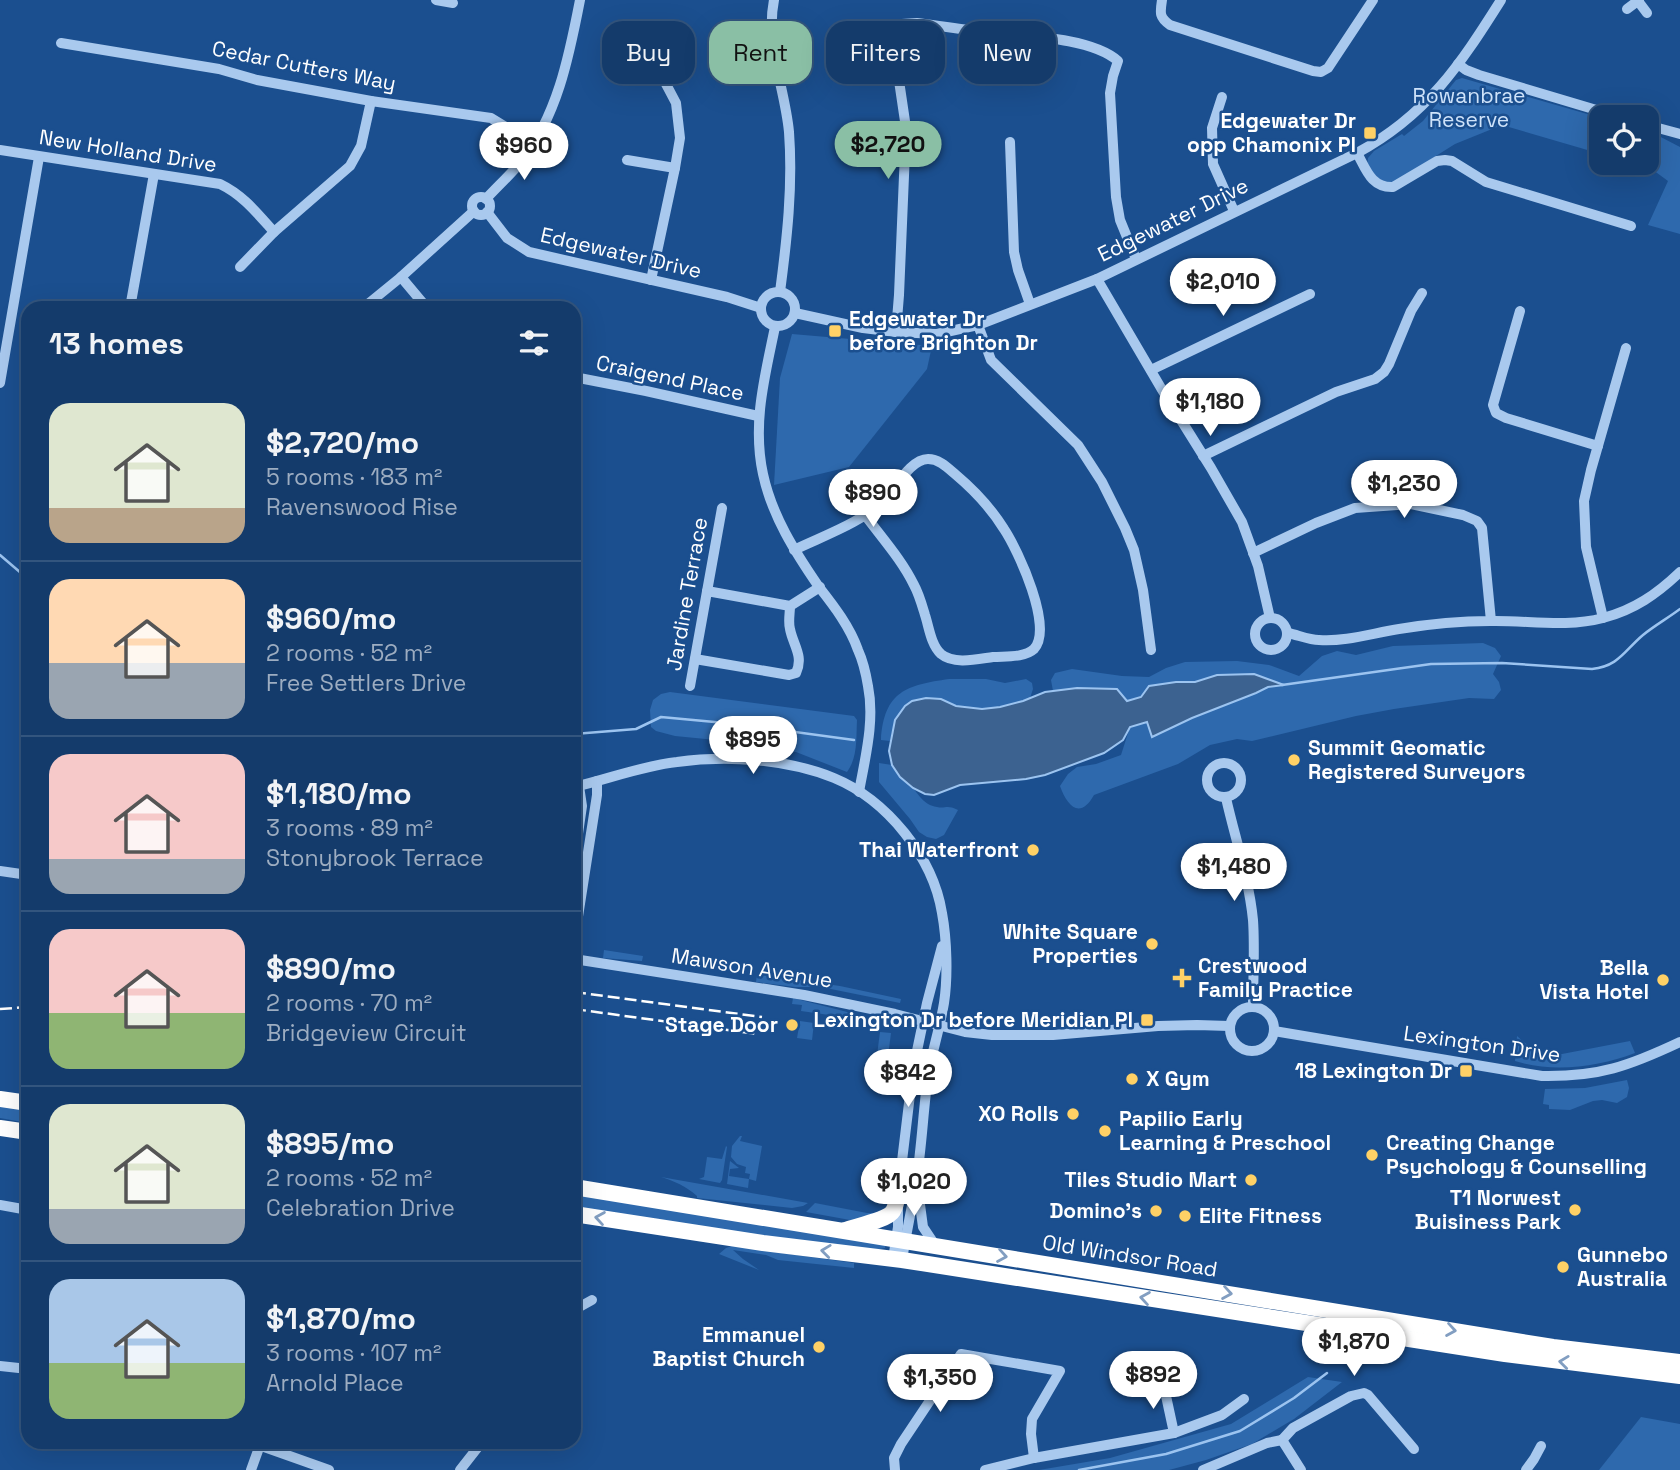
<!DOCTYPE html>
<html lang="en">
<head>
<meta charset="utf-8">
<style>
	body { margin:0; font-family:"Space Grotesk",sans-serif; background:#214673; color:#f1f3f6; height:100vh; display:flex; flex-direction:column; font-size:26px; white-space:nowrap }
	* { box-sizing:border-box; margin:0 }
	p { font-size:23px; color:#9dadc1 }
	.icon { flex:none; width:38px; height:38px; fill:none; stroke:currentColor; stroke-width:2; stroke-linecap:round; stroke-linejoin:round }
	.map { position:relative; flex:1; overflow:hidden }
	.details { position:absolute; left:21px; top:301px; width:560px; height:1148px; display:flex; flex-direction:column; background:#143b6b; border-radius:21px; box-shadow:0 7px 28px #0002,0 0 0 2px #33557e }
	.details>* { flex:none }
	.top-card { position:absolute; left:602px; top:21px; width:665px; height:63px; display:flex; gap:14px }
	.buttons { position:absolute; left:1589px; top:105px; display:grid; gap:14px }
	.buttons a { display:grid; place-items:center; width:70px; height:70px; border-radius:14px; background:#143b6b; box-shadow:0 7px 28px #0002,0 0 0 2px #33557e; font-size:35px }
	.price { position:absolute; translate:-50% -60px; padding:0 16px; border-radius:24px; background:#fff; color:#222; font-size:23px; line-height:46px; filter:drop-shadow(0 2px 4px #0008) }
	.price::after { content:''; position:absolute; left:50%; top:42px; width:21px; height:16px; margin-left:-10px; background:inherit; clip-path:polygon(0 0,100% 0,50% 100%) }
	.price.active { background:#8abfa5; color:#111 }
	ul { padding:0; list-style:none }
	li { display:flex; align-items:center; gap:21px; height:175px; padding:0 28px }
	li+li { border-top:2px solid #33557e }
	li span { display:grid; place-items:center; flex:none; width:196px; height:140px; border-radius:21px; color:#555 }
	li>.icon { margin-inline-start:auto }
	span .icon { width:84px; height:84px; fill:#fffc; stroke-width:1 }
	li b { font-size:30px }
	h2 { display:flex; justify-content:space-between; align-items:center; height:84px; padding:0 28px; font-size:30px }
	.chip { padding:0 24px; border-radius:21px; background:#143b6b; box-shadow:0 7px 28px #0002,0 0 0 2px #33557e; font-size:24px; line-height:63px }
	.chip.active { background:#8abfa5; color:#111 }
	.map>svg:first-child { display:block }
</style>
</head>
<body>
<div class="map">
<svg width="1680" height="1470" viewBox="0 0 1680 1470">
	<rect width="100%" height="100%" fill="#1b4f8f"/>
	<g fill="#2e69ad">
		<path d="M 1462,78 L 1601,118 L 1601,154 L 1502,125 L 1455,144 L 1393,183 L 1383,184 L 1367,166 L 1368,158 L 1374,151 L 1402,134 L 1404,136 L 1423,121 L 1456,80 Z"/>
		<path d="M 1647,132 L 1655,134 L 1680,147 L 1680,234 L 1648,225 L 1668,181 L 1653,170 L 1629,163 L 1647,163 Z"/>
		<path d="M 792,334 L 932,346 L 927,369 L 849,467 L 774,485 L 780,378 Z"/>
		<path d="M 1483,643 L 1495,648 L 1501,656 L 1493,674 L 1499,682 L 1501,690 L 1494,699 L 1469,698 L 1394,709 L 1356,716 L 1252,741 L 1237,739 L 1210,745 L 1178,764 L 1094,795 C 1080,820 1067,806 1060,786 L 1068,774 L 1077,767 L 1096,764 L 1121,755 L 1130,727 L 1147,722 L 1153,737 L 1192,718 L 1266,688 L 1282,685 L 1217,675 L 1195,682 L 1176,682 L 1141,697 L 1127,701 L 1117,689 L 1077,688 L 1053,691 L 1051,680 L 1055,673 L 1072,669 L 1122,676 L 1149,677 L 1166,668 L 1185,662 L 1237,661 L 1269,665 L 1299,676 L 1322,656 L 1337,651 L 1356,655 L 1393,646 Z"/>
		<path d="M 949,679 L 986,679 L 1005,683 L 1026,679 L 1032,683 L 1033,689 L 1030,698 C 1007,707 982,711 958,707 C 953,705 948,702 943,700 C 938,698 932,698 926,698 L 892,731 L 890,741 L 881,740 C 884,691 907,685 949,679 Z"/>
		<path d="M 670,692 L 854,716 L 857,720 C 856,738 858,757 847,772 L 796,752 L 726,741 L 675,736 L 656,731 L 651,727 L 650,710 L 653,700 L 661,694 Z"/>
		<path d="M 879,763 L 892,765 C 898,773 903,779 911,786 C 919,794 923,805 937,807 C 946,809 946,804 958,810 L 944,835 L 936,839 L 927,837 L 919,832 L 910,819 L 879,782 Z"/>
		<path d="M 604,950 L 643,956 L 642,961 L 603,958 Z"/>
		<path d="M 757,974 L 840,986 L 901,999 L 900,1003 L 821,987 L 795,987 L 756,982 Z"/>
		<path d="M 793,998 L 886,1022 L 886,1023 L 801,1011 L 802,1005 L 792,1004 Z"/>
		<path d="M 800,1021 L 814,1023 L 812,1040 L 797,1038 Z"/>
		<path d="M 880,1032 L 891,1033 L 887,1064 L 876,1063 Z"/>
		<path d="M 1517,1036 C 1530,1049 1544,1054 1562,1054 L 1630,1041 L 1635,1053 C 1598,1067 1553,1073 1515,1061 Z"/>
		<path d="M 1627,1080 L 1629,1088 L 1627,1097 L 1617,1103 L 1602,1100 L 1593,1101 L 1570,1110 L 1549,1109 L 1549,1105 L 1543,1104 L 1545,1089 L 1585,1088 Z"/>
		<path d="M 0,1106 L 28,1110 L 28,1123 L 0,1118 Z"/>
		<path d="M 740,1136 L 742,1136 L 740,1141 L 762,1146 L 756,1181 L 749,1179 L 748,1188 L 727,1184 L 730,1161 L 739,1168 L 730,1169 L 729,1176 L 749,1179 L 750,1174 L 745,1173 L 746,1167 L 737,1164 L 731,1157 L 732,1146 Z"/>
		<path d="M 726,1146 L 727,1147 L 722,1180 L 720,1183 L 699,1179 L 704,1177 L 707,1157 L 722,1159 Z"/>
		<path d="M 661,1177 L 808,1203 L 803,1206 L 792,1208 L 697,1198 L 697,1196 C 686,1186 674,1181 661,1177 Z"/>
		<path d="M 574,1194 L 886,1244 L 885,1248 L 869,1251 L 574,1209 Z"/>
		<path d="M 815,1203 L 867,1213 L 883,1213 L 861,1219 L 850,1220 L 806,1212 Z"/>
		<path d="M 732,1246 L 854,1263 L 854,1268 L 778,1260 L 766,1255 L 733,1250 L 743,1259 L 759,1270 L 719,1254 L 726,1248 Z"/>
		<path d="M 1308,1377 L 1342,1382 L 1294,1419 L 1252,1444 L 1206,1460 L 1169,1470 L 1039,1470 L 1110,1458 L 1231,1424 Z"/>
		<path d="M 1641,1417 L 1680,1424 L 1680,1470 L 1599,1470 Z"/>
	</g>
	<path fill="#3c6290" stroke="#9cc4f0" stroke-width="2" d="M 1254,674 L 1284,685 L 1268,687 L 1256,693 L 1192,718 L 1152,737 L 1147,722 L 1130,727 L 1123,740 L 1104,753 L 1045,775 L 1026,779 L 960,785 L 934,795 L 925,794 L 913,788 L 900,777 L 892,765 L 889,751 L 895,720 L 905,706 L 912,701 L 926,698 L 941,699 L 956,706 L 982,709 L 1000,707 L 1023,701 L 1045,692 L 1077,688 L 1117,689 L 1127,701 L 1141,697 L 1149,686 L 1176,682 L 1195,682 L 1217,675 Z"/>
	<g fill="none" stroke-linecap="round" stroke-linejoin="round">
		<g stroke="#9cc4f0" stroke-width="2.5">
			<path d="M 0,555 L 28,579"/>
			<path d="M 1282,685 L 1431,664 L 1502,663 L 1592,669 C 1619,666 1624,651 1643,635 C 1654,626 1668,618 1680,609"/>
			<path d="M 574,734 L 636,729 L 661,717 L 736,724 L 854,740"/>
			<path d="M 1079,1470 L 1166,1454 L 1240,1431 L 1294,1398 L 1327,1373"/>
		</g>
		<g stroke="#a9c9ee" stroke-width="10">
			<path d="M 436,0 L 453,3"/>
			<path d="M 774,0 C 765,45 785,88 789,132 C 793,186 787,239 780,292"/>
			<path d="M 1162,0 C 1160,13 1159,17 1170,25 L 1313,71 L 1321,72 L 1328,68 L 1373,0"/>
			<path d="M 1638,1 L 1647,13"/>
			<path d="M 1627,9 L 1639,0"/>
			<path d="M 61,43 L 219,69 L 257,80 L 371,101 L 491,118 L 532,143"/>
			<path d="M 1458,64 L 1466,70 L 1479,75 L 1620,117"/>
			<path d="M 1222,97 L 1212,128 L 1213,164 L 1234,211"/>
			<path d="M 1647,125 L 1680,134"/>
			<path d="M 1010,142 L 1014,252 L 1018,270 L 1030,304"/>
			<path d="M 0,150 L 220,184 C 243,195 257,213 274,232"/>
			<path d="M 1357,153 C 1366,169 1371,188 1393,187 L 1437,161 L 1445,160 L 1452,161 L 1486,182 L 1631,226"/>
			<path d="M 627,160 L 675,168"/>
			<circle cx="481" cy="206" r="9"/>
			<path d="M 486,199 C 497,187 509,176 520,163 C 557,117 569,57 580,0"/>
			<path d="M 487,212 L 507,238 L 529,252 L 727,297 L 761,308"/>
			<path d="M 240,267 L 274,232 L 350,166 L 361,146 L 371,101"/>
			<path d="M 401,277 L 427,308"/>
			<path d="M 1097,279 L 1161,388 L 1211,468 L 1242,522 L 1258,566 L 1270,618"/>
			<path d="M 651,280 L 675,168 L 680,138 L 676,103 L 657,67"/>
			<circle cx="778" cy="309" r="17"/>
			<path d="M 130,308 L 154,174"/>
			<path d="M 363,308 L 401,277 L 474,211"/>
			<path d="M 1520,311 L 1493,405 L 1496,413 L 1506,418 L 1598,446"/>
			<path d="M 795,313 L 863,328 L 896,332 L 937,334 L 978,325 L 1097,279 L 1357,153 C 1427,115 1460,65 1501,0"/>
			<path d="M 978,325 L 991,360 L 1078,445 L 1102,482 L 1125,528 L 1134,550 L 1143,590 L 1151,650"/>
			<path d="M 775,327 C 765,376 752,423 763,474 C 772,516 795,552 819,587 C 834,606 850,627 858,650 C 863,661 866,674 868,686 C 875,721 865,758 859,792"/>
			<path d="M 896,332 L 899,295 L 906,128 L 898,74 L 889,29 L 902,24 L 917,23 C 940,26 963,30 987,32 C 1023,36 1091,37 1118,61 L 1113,76 L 1110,93 L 1116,197 L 1120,220 L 1136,259"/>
			<path d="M 1151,370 L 1310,294"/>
			<path d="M 574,377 L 646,391 L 758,416"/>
			<path d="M 0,383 L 39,157"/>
			<path d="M 1203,456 L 1336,392 L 1375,379 L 1384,372 L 1389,364 L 1411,311 L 1422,293"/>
			<path d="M 794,550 C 825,535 862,523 886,498 C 897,486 911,459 928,459 C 939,459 947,467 955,474 C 974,490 991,508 1004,529 C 1018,550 1054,628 1034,649 C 1024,658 1006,656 993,657 C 978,659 954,665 941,654 C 931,645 929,627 925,615 C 922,605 919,594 914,585 C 902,560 882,538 865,515"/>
			<path d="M 1253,553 L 1316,523 L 1355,508 L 1411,504 L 1463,515 L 1477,521 L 1482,528 L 1491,621"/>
			<path d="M 707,591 L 790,606 L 820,587"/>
			<circle cx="1271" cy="634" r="16"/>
			<path d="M 1603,618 L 1586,547 L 1584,501 L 1591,470 L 1626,348"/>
			<path d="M 1288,633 C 1298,635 1309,640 1319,640 C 1345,642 1373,633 1399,629 C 1429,624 1460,621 1490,621 C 1527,620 1566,628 1603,618 C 1634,610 1657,594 1680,572"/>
			<path d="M 695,659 L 789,675 L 796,673 C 804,656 793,645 790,629 C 788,622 790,613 790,606"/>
			<path d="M 690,686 L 722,508"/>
			<circle cx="1224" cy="780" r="17"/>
			<path d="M 574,787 C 609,779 641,766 677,762 C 726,755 788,759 834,778 C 887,800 933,857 942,913 C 947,940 948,977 944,1003 C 940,1028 932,1051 928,1076 C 923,1111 922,1147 916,1182 C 912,1208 906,1234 902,1260"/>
			<path d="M 1226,798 C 1235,838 1249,879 1253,920 C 1255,949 1253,978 1253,1007"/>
			<path d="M 574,861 L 582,806 L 579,786"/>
			<path d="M 0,871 L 28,875"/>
			<path d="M 574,942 L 597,795 L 597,781"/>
			<path d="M 574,959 L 804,995 L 895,1014 L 965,1032 L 992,1035 L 1053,1035 L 1158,1026 L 1197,1025 L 1229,1026"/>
			<circle cx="1252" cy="1029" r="22"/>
			<path d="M 1274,1031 L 1542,1076 C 1599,1077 1629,1066 1680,1042"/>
			<path d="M 918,1190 L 923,1227 L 935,1245"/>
			<path d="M 0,1205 L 28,1210"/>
			<path d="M 893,1259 L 898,1227 L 898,1194 L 913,1070 L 927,1003 L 942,946"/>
			<path d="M 574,1310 L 592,1300"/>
			<path d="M 0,1366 L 28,1369"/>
			<path d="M 1163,1382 L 1174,1433"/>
			<path d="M 1282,1440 L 1293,1428 L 1351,1396 L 1364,1393 L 1368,1395 L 1414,1449"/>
			<path d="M 1282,1440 L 1301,1470"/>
			<path d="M 250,1442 L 329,1470"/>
			<path d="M 251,1470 L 260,1445"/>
			<path d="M 460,1470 L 482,1442"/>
			<path d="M 895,1470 L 894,1458 L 901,1444 L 961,1354 L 1060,1371 L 1032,1419 L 1031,1434 L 1034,1458"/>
			<path d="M 985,1470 L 1034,1458 L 1174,1433 L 1222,1415 L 1244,1399"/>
			<path d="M 1203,1470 L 1267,1443 L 1282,1440"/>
			<path d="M 1526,1470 L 1534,1459 L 1541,1446"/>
		</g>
		<g stroke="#fff" stroke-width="16">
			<path d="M 0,1099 L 28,1103"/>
			<path d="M 0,1128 L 28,1132"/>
			<path d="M 574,1187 L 1553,1347 L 1680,1362"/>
			<path d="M 574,1214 L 763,1243 L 902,1260 L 1505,1354 L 1680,1376"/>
			<path d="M 845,1230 C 856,1226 888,1220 893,1211 C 896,1206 897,1199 898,1194"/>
		</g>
		<g stroke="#fff" stroke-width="2.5" stroke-dasharray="12 5" stroke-linecap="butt">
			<path d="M 574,992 L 762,1017"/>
			<path d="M 0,1009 L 28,1007"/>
			<path d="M 574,1009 L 757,1034"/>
		</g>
	</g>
	<defs><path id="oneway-chevron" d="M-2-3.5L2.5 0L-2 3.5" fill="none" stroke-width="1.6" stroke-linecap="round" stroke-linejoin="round" transform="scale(1.75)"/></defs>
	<g stroke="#829ec1">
		<use href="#oneway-chevron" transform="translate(600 1218) rotate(-171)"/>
		<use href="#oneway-chevron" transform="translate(826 1251) rotate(-173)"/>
		<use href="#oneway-chevron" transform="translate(1002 1256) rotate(10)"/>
		<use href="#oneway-chevron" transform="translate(1227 1293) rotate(9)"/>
		<use href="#oneway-chevron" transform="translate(1145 1298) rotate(-171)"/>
		<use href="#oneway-chevron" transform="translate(1451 1330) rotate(9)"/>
		<use href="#oneway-chevron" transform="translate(1564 1362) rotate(-173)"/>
	</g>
	<g fill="#ffd166" stroke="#1b4f8f" stroke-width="2.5">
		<rect x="1363" y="126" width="14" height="14" rx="3.5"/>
		<rect x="828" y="324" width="14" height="14" rx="3.5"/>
		<circle cx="1294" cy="760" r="7"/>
		<circle cx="1033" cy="850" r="7"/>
		<circle cx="1152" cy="944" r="7"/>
		<path d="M1178.5 967.5h7v7h7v7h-7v7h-7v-7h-7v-7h7z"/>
		<circle cx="1663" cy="980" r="7"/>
		<rect x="1140" y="1013" width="14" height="14" rx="3.5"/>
		<circle cx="792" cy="1025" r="7"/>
		<rect x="1459" y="1064" width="14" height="14" rx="3.5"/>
		<circle cx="1132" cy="1079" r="7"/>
		<circle cx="1073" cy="1114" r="7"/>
		<circle cx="1105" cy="1131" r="7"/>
		<circle cx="1372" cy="1155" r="7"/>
		<circle cx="1251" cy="1180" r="7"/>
		<circle cx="1575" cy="1210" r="7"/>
		<circle cx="1156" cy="1211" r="7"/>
		<circle cx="1185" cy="1216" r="7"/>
		<circle cx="1563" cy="1267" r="7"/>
		<circle cx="819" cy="1347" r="7"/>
	</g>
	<g text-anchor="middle" stroke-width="5" stroke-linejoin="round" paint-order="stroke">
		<g font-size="21" fill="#fff" stroke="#1b4f8f">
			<text transform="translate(304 66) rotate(11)" y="7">Cedar Cutters Way</text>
			<text transform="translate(128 151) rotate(9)" y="7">New Holland Drive</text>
			<text transform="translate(1173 220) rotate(-26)" y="7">Edgewater Drive</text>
			<text transform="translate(621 253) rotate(13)" y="7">Edgewater Drive</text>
			<text transform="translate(670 378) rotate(12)" y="7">Craigend Place</text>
			<text transform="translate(687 594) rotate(-80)" y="7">Jardine Terrace</text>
			<text transform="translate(752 968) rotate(9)" y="7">Mawson Avenue</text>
			<text transform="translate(1482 1044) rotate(8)" y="7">Lexington Drive</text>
			<text transform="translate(1130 1256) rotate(9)" y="7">Old Windsor Road</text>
		</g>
		<g font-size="21" fill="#cfe3fa" stroke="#1b4f8f">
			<text x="1469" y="103">Rowanbrae<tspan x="1469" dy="24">Reserve</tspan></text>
		</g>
		<g font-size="21" font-weight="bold" fill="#fff" stroke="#1b4f8f" text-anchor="end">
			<text x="1356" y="128">Edgewater Dr<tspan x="1356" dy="24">opp Chamonix Pl</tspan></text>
			<text x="849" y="326" text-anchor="start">Edgewater Dr<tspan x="849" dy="24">before Brighton Dr</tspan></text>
			<text x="1308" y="755" text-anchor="start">Summit Geomatic<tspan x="1308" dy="24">Registered Surveyors</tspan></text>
			<text x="1019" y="857">Thai Waterfront</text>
			<text x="1138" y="939">White Square<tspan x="1138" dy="24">Properties</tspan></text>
			<text x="1198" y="973" text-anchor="start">Crestwood<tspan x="1198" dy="24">Family Practice</tspan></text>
			<text x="1649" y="975">Bella<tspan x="1649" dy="24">Vista Hotel</tspan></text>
			<text x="1133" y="1027">Lexington Dr before Meridian Pl</text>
			<text x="778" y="1032">Stage Door</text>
			<text x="1452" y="1078">18 Lexington Dr</text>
			<text x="1146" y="1086" text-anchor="start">X Gym</text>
			<text x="1059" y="1121">XO Rolls</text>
			<text x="1119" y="1126" text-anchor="start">Papilio Early<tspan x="1119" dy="24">Learning &amp; Preschool</tspan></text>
			<text x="1386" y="1150" text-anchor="start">Creating Change<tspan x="1386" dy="24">Psychology &amp; Counselling</tspan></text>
			<text x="1237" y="1187">Tiles Studio Mart</text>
			<text x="1561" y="1205">T1 Norwest<tspan x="1561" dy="24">Buisiness Park</tspan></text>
			<text x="1142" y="1218">Domino's</text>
			<text x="1199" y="1223" text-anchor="start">Elite Fitness</text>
			<text x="1577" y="1262" text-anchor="start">Gunnebo<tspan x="1577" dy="24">Australia</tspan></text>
			<text x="805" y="1342">Emmanuel<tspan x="805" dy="24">Baptist Church</tspan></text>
		</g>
	</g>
</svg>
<div class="buttons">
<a><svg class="icon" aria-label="locate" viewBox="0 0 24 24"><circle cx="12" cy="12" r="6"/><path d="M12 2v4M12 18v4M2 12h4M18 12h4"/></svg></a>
</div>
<b class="price active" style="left:888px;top:181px">$2,720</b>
<b class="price" style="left:524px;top:182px">$960</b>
<b class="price" style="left:1223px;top:318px">$2,010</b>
<b class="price" style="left:1210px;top:438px">$1,180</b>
<b class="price" style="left:1404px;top:520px">$1,230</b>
<b class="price" style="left:873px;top:529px">$890</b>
<b class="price" style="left:753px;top:776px">$895</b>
<b class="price" style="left:1234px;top:903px">$1,480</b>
<b class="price" style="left:908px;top:1109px">$842</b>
<b class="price" style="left:914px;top:1218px">$1,020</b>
<b class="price" style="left:1354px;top:1378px">$1,870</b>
<b class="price" style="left:1153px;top:1411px">$892</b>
<b class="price" style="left:940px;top:1414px">$1,350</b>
<div class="top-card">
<a class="chip">Buy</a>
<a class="chip active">Rent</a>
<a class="chip">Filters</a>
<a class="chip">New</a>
</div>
<section class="details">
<h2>13 homes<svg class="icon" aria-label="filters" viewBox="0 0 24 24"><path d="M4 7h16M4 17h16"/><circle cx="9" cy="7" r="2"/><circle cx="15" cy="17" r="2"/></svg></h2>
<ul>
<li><span style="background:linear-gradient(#dfe7d0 75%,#b9a48a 0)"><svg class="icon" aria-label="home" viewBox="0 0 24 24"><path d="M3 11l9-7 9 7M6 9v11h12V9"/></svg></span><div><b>$2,720/mo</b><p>5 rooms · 183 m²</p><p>Ravenswood Rise</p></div></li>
<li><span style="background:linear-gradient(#ffd9b3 60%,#9aa5b1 0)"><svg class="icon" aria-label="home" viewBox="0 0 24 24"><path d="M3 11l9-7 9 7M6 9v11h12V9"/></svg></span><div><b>$960/mo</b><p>2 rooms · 52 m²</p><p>Free Settlers Drive</p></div></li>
<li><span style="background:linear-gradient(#f6c9c9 75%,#9aa5b1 0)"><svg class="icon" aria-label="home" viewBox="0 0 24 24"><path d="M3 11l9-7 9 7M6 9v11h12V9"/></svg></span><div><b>$1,180/mo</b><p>3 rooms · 89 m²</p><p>Stonybrook Terrace</p></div></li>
<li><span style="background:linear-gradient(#f6c9c9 60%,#8fb573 0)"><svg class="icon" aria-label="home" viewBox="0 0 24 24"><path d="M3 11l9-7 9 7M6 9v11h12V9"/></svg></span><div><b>$890/mo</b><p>2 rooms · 70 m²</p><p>Bridgeview Circuit</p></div></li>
<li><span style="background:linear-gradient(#dfe7d0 75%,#9aa5b1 0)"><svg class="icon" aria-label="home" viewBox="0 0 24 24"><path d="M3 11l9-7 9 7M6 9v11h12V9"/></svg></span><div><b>$895/mo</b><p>2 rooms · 52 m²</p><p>Celebration Drive</p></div></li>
<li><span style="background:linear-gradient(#a9c7e8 60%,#8fb573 0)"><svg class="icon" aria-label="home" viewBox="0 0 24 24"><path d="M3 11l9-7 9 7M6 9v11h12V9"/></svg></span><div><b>$1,870/mo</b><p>3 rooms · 107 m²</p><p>Arnold Place</p></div></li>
</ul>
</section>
</div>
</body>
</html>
